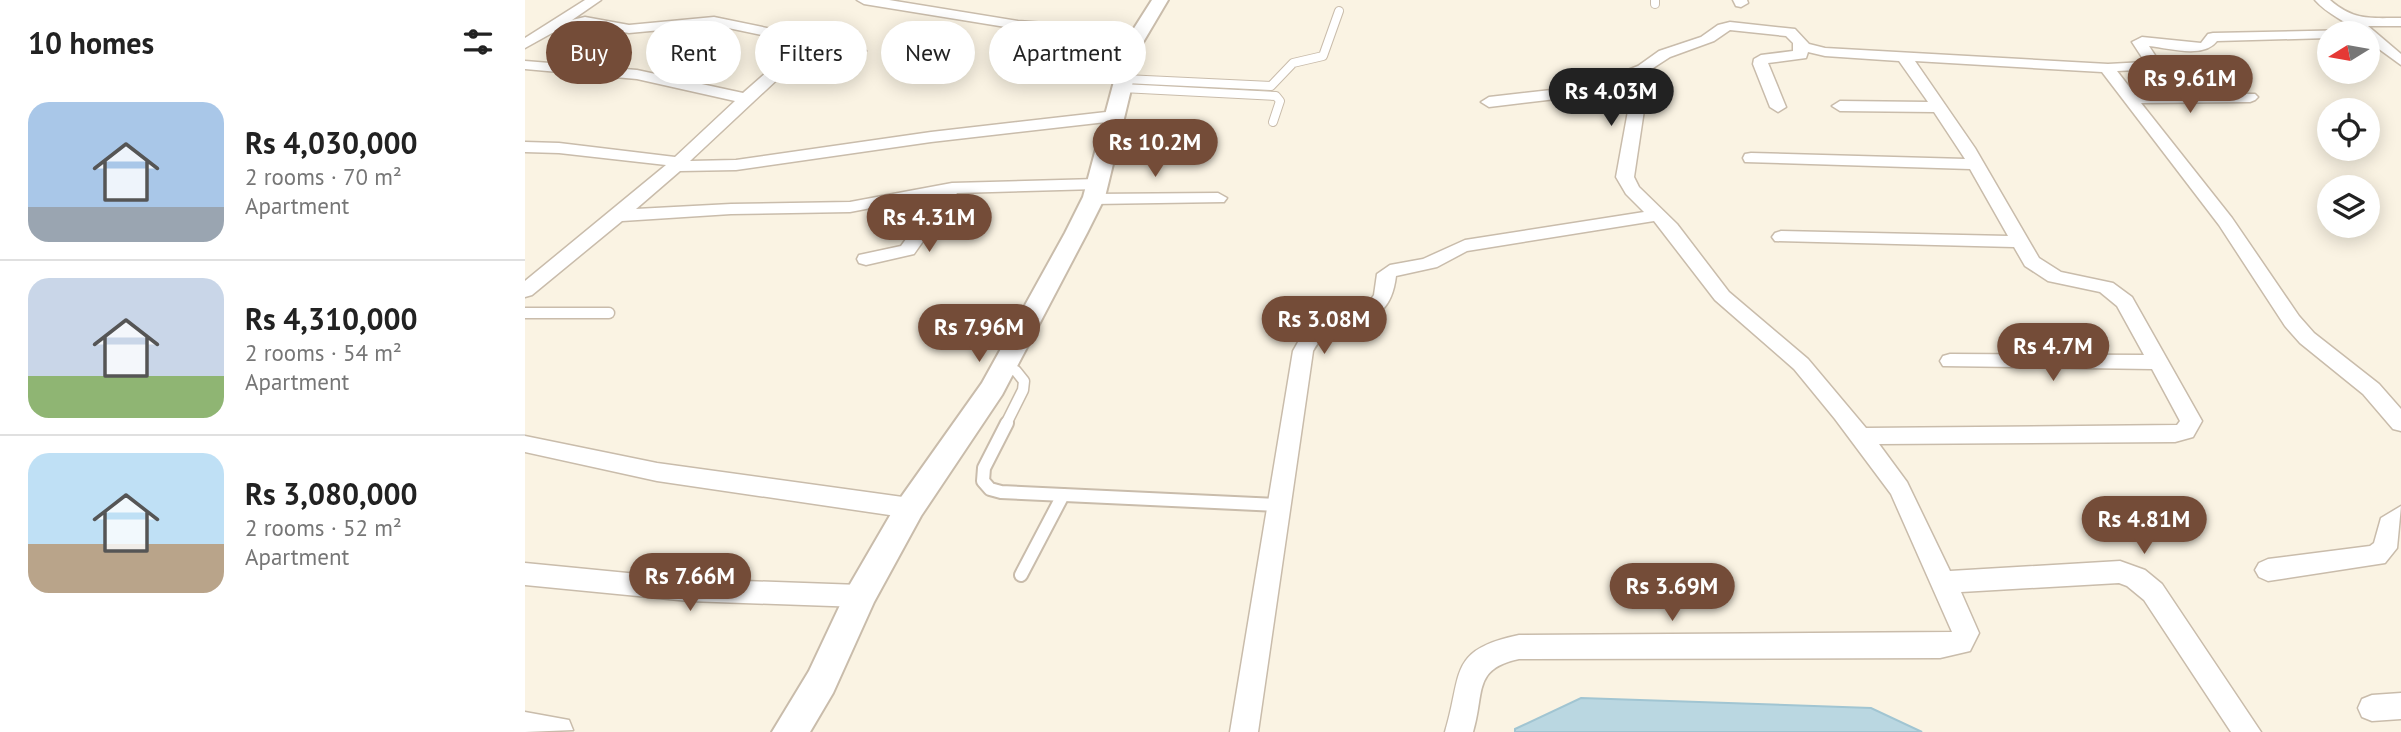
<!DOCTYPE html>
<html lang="en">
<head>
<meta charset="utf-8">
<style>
	body { margin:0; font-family:"PT Sans",sans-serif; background:#f6f6f6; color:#222; height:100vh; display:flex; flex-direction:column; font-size:26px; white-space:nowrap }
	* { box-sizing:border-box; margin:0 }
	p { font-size:23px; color:#767676 }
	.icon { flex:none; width:38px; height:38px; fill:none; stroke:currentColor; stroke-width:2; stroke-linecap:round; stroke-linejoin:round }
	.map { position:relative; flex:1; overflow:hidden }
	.sheet { display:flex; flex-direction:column; background:#fff; width:525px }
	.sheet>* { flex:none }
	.banner { position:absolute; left:21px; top:21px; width:665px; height:63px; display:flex; gap:14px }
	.needle { width:46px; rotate:259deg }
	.controls { position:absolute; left:1792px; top:21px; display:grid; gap:14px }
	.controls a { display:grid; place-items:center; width:63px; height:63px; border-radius:50%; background:#fff; box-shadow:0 4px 18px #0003; font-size:35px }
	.price { position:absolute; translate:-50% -60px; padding:0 16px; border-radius:24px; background:#744c38; color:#fff; font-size:23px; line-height:46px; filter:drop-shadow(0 2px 4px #0008) }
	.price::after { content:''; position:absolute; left:50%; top:42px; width:21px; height:16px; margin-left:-10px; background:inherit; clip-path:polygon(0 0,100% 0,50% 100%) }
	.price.on { background:#222; color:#fff }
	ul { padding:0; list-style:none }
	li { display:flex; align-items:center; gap:21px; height:175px; padding:0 28px }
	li+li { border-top:2px solid #e0e0e0 }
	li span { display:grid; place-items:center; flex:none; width:196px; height:140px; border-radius:21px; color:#555 }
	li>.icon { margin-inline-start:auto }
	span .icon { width:84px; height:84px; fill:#fffc; stroke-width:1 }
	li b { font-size:30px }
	h2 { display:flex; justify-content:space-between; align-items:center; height:84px; padding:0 28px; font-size:30px }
	.pill { padding:0 24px; border-radius:32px; background:#fff; box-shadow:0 4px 18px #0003; font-size:24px; line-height:63px }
	.pill.on { background:#744c38; color:#fff }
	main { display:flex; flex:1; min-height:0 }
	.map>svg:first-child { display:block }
</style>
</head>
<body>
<main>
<section class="sheet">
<h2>10 homes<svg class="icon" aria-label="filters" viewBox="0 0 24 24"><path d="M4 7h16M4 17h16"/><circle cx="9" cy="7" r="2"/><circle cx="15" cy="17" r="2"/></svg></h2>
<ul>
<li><span style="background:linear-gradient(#a9c7e8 75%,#9aa5b1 0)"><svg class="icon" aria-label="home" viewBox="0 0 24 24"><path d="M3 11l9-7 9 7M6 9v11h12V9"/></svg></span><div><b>Rs 4,030,000</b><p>2 rooms · 70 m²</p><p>Apartment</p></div></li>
<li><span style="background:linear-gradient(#c9d6e8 70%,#8fb573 0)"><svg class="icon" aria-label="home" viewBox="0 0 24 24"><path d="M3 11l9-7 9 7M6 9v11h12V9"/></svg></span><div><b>Rs 4,310,000</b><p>2 rooms · 54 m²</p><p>Apartment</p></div></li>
<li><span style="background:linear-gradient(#bfe0f5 65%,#b9a48a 0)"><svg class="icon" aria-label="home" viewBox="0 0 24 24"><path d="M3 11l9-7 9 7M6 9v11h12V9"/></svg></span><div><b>Rs 3,080,000</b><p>2 rooms · 52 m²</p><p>Apartment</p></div></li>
</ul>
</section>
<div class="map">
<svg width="1876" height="732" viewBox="0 0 1876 732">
	<rect width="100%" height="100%" fill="#faf3e3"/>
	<path fill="#bad7e1" stroke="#a1c5d2" stroke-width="2" d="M 1056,698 L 1346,708 L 1397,732 L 990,732 L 990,729 Z"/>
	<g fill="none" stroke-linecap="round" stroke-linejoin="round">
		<defs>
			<g id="service-far2">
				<path d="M 1130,0 L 1130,4"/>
				<path d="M 600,79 L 746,86 L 768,63 L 798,56 L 814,11"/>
				<path d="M 597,88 L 751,96 L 755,101 L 748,122"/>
			</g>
			<g id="service-far1">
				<path d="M 0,313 L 84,313"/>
				<path d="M 479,367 L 491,371 L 499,381 L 498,390 L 481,424"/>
			</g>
			<g id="service">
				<path d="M 482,423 L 459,468 L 458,481 L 465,489 L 476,492 L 754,505"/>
				<path d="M 496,575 L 538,495"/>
			</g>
			<g id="minor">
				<path d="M 60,0 L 76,0 L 47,20 L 60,17 L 104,25 L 189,17 L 334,47 L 341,51 L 334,55 L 288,46 L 165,161 L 211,160 L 406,132 L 590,111 L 598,116 L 590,121 L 406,142 L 211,170 L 155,171 L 111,209 L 206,204 L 325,202 L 427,183 L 572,179 L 581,184 L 572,189 L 432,193 L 389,254 L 341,265 L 334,263 L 332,259 L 334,255 L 376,246 L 413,195 L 325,212 L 206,214 L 97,221 L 7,295 L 0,297 L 0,281 L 141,165 L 34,153 L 0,152 L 0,142 L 34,143 L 150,157 L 210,101 L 112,79 L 0,69 L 0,61 L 112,70 L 218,93 L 275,43 L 189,25 L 104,33 L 60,25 L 27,33 L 0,48 L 0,38 Z"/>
				<path d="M 332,0 L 364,0 L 493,21 L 614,30 L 621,34 L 614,38 L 493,29 L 339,4 Z"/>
				<path d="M 1208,0 L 1222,0 L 1223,3 L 1216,7 L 1211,6 Z"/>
				<path d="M 1790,0 L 1805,0 C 1829,21 1846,18 1876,18 L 1876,26 L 1843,26 L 1876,54 L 1876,65 L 1843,41 L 1843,33 L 1834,33 C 1820,20 1803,15 1790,0 Z"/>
				<path d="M 1205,22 L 1270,29 L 1284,44 L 1300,48 L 1583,64 L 1620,62 L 1607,42 L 1617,37 L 1676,43 L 1683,34 L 1688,33 L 1830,30 L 1832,33 L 1804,33 L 1804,38 L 1692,41 C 1678,59 1644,48 1624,46 L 1635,63 L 1632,69 L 1592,71 L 1609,93 L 1730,94 L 1733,97 L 1730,100 L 1725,102 L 1616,103 L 1707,218 L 1774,316 L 1789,333 L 1854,384 L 1876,409 L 1876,431 L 1868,429 L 1838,394 L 1775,343 L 1760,326 L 1694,225 L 1577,72 L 1390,61 L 1450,148 L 1514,258 L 1536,272 L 1588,283 L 1607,297 L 1677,421 L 1668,437 L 1650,442 L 1354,444 L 1382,482 L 1425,571 L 1595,561 L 1620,570 L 1637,584 L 1736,732 L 1706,732 L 1619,600 L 1602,586 L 1594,583 L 1436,592 L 1454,633 L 1445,651 L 1415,658 L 994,659 C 947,669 960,693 948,732 L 920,732 C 938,674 922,650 994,635 L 1427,632 L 1366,494 L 1310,419 L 1269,369 L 1190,300 L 1129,221 L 942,251 L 912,267 L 871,276 C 863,341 814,305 788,351 L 733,732 L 705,732 L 768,351 L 777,335 L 793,321 L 844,302 L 849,295 L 852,274 L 865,265 L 898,259 L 940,240 L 1119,212 L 1101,194 L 1091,177 L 1109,78 L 1065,95 L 964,107 L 956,102 L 964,97 L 1062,86 L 1113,66 L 1134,51 L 1176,37 L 1193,25 ZM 1205,30 L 1261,36 L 1268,43 L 1268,51 L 1236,55 L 1229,59 L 1228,64 L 1245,107 L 1253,112 L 1261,107 L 1243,63 L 1281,58 L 1283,52 L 1300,56 L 1374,61 L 1403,102 L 1315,101 L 1307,106 L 1315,111 L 1409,112 L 1440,159 L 1226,153 L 1220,154 L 1218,158 L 1220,162 L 1445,169 L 1483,236 L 1256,231 L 1250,233 L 1247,237 L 1250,241 L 1489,247 L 1500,266 L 1523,281 L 1575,292 L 1592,306 L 1619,355 L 1425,354 L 1418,356 L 1415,361 L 1418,366 L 1627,369 L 1655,421 L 1652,425 L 1341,428 L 1283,359 L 1204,292 L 1152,224 L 1114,187 L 1109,177 L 1125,70 L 1145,57 L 1189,41 Z"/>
				<path d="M 693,193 L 702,198 L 699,202 L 568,204 L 559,199 L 568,194 Z"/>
				<path d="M 0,436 L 132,463 L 385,498 L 393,501 L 397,508 L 393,515 L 385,518 L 132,481 L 0,452 Z"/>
				<path d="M 1876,506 L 1872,548 L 1860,563 L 1743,581 L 1734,577 L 1730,570 L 1734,563 L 1743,559 L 1845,546 L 1849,543 L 1856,518 Z"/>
				<path d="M 0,563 L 164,579 L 335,585 L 344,588 L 348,596 L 344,604 L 335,607 L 164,601 L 0,585 Z"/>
				<path d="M 1876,693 L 1876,719 L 1847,721 L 1837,717 L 1833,708 L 1837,699 L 1847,695 Z"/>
				<path d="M 0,712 L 44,720 L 48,730 L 0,732 Z"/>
			</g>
			<path id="tertiary" d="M 627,0 L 643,0 L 617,44 L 580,197 L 562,233 L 477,395 L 396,516 L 349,602 L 308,693 L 285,732 L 247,732 L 284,671 L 324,586 L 374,500 L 457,383 L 540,233 L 558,197 L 599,44 Z"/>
		</defs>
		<use href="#service-far2" stroke="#c9bcab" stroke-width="10"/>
		<use href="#service-far1" stroke="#c9bcab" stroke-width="13"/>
		<use href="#service" stroke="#c9bcab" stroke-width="16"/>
		<use href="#minor" stroke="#c9bcab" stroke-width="3"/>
		<use href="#tertiary" stroke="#c9bcab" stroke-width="4"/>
		<use href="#service-far2" stroke="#fff" stroke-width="8"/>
		<use href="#service-far1" stroke="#fff" stroke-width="10"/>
		<use href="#service" stroke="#fff" stroke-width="12"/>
		<use href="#minor" fill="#fff" fill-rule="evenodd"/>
		<use href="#tertiary" fill="#fff" fill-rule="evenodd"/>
	</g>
</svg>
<div class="controls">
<a><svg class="needle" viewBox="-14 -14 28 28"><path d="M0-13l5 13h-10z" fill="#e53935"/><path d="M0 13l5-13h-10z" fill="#767676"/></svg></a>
<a><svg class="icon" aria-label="locate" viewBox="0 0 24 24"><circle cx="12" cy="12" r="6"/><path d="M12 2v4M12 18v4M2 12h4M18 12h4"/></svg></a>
<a><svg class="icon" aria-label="layers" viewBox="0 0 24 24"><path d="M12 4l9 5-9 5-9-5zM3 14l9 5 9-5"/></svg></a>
</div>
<b class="price" style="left:1665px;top:115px">Rs 9.61M</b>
<b class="price on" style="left:1086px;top:128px">Rs 4.03M</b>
<b class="price" style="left:630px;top:179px">Rs 10.2M</b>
<b class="price" style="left:404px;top:254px">Rs 4.31M</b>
<b class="price" style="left:799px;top:356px">Rs 3.08M</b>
<b class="price" style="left:454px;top:364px">Rs 7.96M</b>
<b class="price" style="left:1528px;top:383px">Rs 4.7M</b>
<b class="price" style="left:1619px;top:556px">Rs 4.81M</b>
<b class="price" style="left:165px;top:613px">Rs 7.66M</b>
<b class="price" style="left:1147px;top:623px">Rs 3.69M</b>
<div class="banner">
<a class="pill on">Buy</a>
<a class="pill">Rent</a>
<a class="pill">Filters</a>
<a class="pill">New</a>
<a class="pill">Apartment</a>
</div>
</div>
</main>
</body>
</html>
